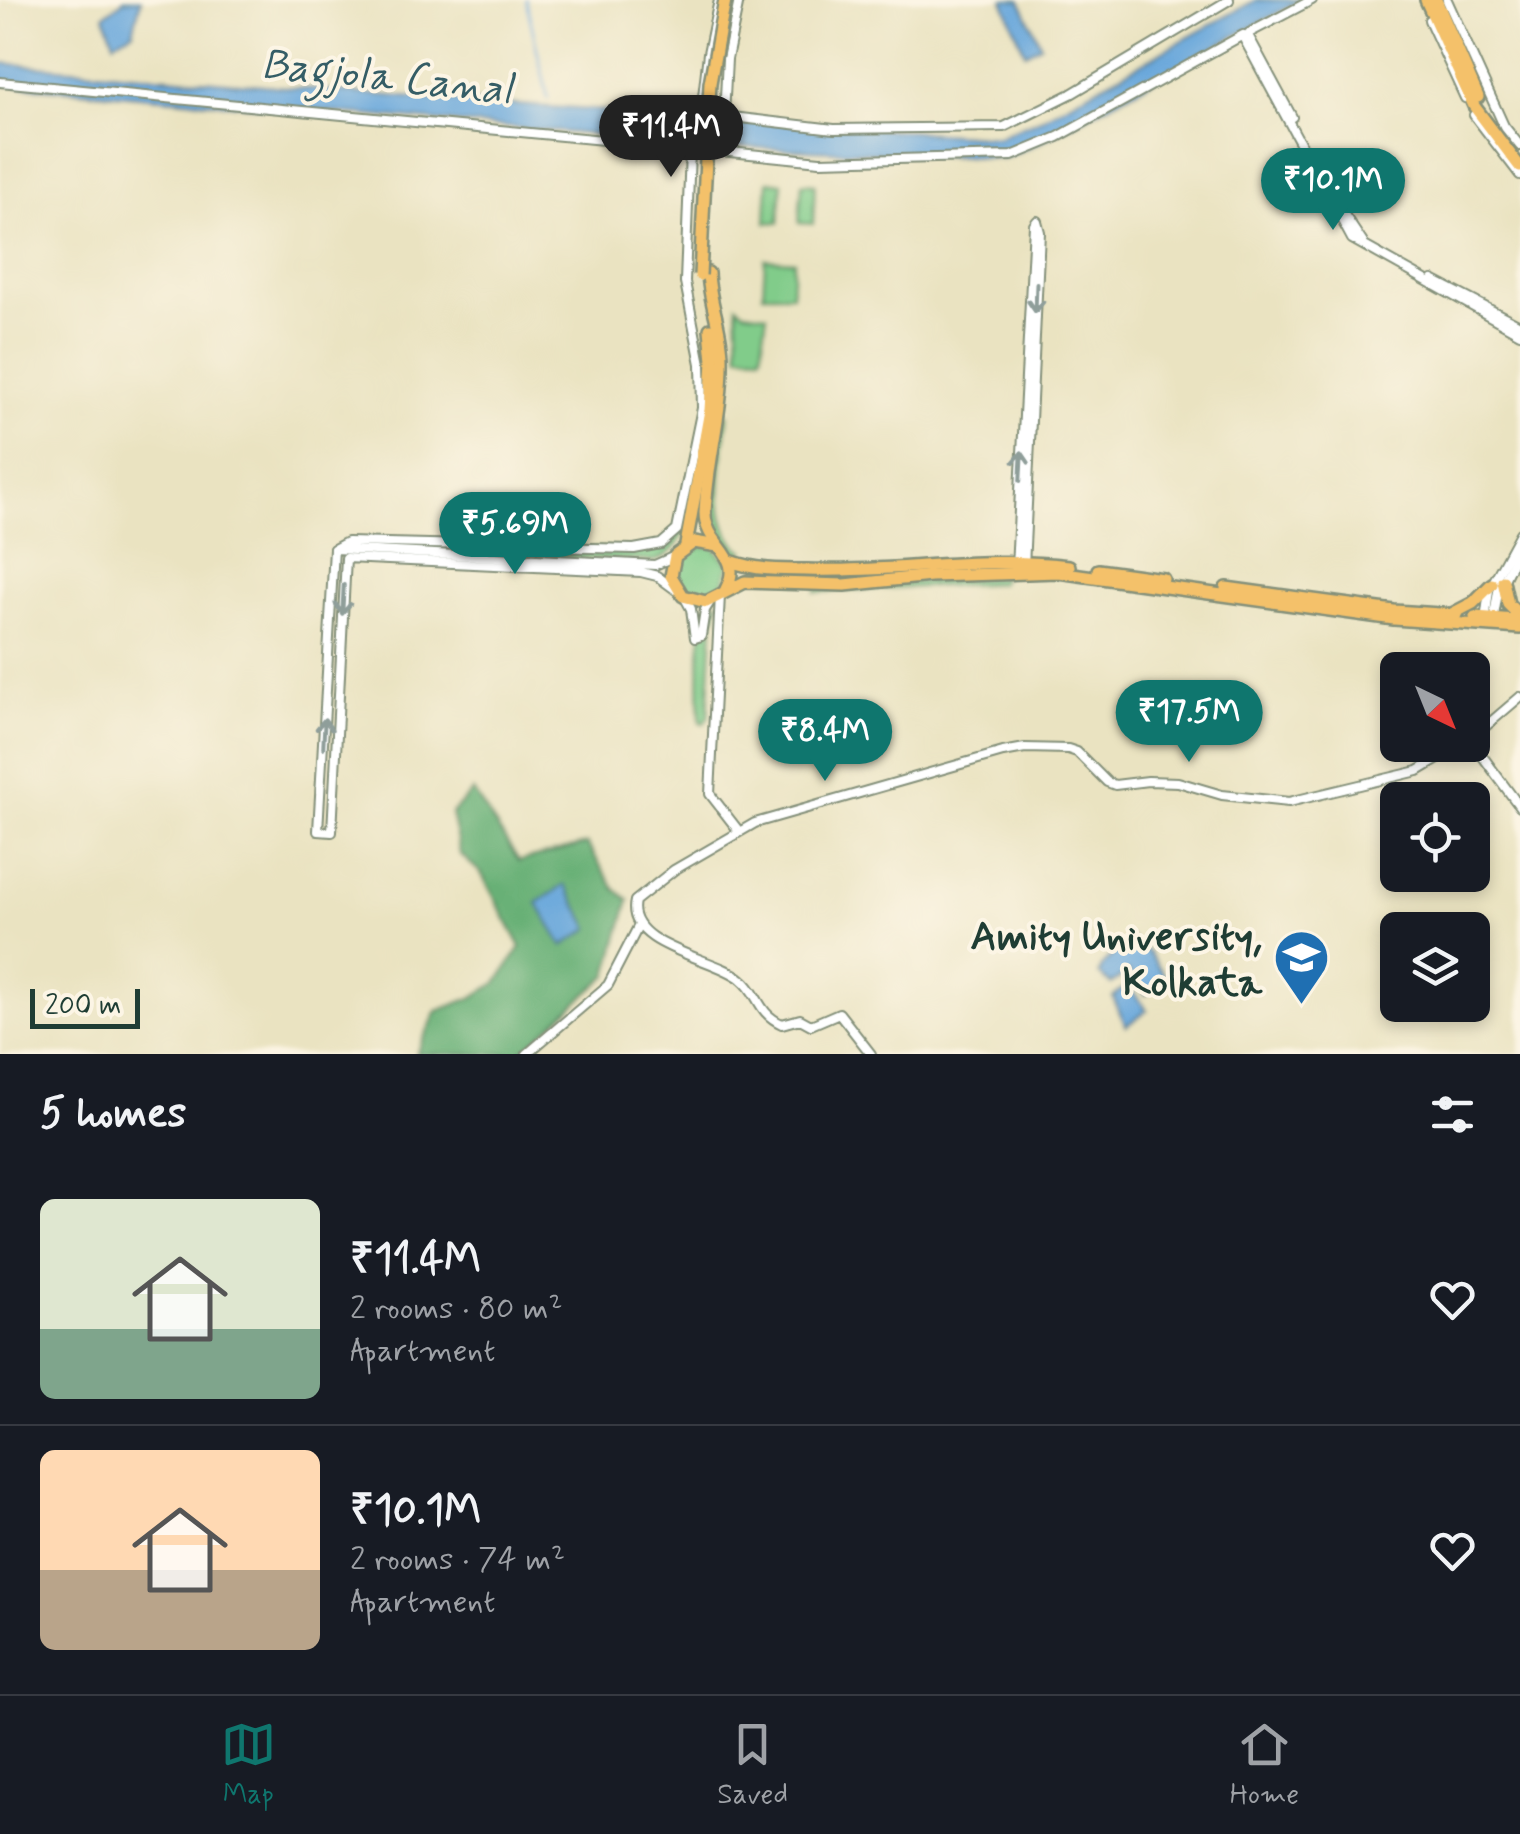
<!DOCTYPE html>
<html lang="en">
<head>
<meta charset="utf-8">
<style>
	body { margin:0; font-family:Mynerve,sans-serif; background:#20242c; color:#f1f3f6; height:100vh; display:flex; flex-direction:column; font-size:38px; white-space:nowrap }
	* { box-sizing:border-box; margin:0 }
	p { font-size:32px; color:#9ea1a6 }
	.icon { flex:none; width:55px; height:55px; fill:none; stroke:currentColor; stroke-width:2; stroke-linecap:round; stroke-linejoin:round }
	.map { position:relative; height:1054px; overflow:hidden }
	.side { display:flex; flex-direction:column; background:#171b24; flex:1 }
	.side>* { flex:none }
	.needle { width:65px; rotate:137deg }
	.fabs { position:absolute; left:1380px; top:652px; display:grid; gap:20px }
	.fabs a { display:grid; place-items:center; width:110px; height:110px; border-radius:15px; background:#171b24; box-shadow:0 5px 15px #0003; font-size:50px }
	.scale { position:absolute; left:30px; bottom:25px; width:110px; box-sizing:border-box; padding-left:10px; border:5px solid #1f3d34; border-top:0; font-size:28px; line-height:35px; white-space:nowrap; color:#1f3d34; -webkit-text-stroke:8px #fcf5e5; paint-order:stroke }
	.price { position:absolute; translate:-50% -85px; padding:0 22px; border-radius:35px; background:#0f766e; color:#fff; font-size:32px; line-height:65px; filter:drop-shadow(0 2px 5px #0008) }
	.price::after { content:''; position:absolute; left:50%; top:60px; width:30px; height:22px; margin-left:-15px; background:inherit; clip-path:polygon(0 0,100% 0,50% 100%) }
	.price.active { background:#222; color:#fff }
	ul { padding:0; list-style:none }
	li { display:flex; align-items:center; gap:30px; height:250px; padding:0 40px }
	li+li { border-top:2px solid #363941 }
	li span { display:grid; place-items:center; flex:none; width:280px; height:200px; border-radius:15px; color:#555 }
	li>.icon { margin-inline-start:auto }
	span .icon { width:120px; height:120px; fill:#fffc; stroke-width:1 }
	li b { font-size:42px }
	h2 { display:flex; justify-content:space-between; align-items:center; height:120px; padding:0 40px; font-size:42px }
	.tab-bar { display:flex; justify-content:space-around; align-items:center; height:140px; border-top:2px solid #363941; background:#171b24; font-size:28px; color:#9ea1a6 }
	.tab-bar a { display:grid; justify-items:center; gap:5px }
	.tab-bar .active { color:#0f766e }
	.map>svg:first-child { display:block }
</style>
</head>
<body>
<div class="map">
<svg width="1520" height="1054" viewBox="0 0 1520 1054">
	<rect width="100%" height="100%" fill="#fcf5e5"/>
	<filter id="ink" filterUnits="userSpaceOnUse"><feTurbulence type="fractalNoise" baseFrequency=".01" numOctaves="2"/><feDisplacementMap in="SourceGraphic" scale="20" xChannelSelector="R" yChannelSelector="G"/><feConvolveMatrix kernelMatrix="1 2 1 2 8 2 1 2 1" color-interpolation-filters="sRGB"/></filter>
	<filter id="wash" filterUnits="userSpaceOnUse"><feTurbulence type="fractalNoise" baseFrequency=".0048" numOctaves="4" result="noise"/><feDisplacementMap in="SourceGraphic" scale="40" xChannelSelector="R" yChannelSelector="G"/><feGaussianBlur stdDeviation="2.25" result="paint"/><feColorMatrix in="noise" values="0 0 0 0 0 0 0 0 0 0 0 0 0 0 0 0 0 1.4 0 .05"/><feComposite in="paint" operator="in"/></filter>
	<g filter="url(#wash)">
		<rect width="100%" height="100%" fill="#eae3c1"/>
		<g fill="#81cc8a" stroke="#50845f" stroke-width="2.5">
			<path d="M 768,181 L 782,183 L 779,223 L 766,222 Z"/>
			<path d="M 802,183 L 815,184 L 813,224 L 799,223 Z"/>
			<path d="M 765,259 L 794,261 L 792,294 L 763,294 Z"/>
			<path d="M 737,305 L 744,311 L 767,314 L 761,355 L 739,354 Z"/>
			<path d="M 724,414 L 728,415 C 724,455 705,526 744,551 L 738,559 L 715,537 L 709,520 Z"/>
			<path d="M 692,482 C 687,513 689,548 655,561 L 418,550 L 419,547 L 654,549 C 686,533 685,514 692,482 Z"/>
			<path d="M 713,546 L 729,564 L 721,591 L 697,599 L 677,586 L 674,564 L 685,548 Z"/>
			<path d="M 1003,577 L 1000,583 L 816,592 L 817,587 Z"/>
			<path d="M 719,601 L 713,625 L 708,717 L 704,723 L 700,722 C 700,692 693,619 719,601 Z"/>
		</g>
		<path fill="#68b076" stroke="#447655" stroke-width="2.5" d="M 473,791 L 519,861 L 587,844 L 615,889 L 629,900 L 608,975 L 519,1054 L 416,1054 L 437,1011 L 469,999 L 497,983 L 521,947 L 481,873 L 460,854 L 451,814 Z"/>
		<g fill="#69a7db" stroke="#447288" stroke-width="2.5">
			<path d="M 124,0 L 141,0 L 133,32 L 114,42 L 104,15 Z"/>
			<path d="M 1003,0 L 1020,0 L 1041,45 L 1025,53 Z"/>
			<path d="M 1256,0 L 1301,0 L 1038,143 L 1004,158 L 737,147 L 0,84 L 0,63 L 428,99 L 997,137 L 1038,120 Z"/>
			<path d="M 565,885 L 590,928 L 563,946 L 537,903 Z"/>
			<path d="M 1130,937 L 1148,952 L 1166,977 L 1146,995 L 1129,971 L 1111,984 L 1099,974 L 1103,965 Z"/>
			<path d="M 1130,988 L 1147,1010 L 1126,1026 L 1113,997 L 1121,990 Z"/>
		</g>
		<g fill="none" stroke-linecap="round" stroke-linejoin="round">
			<path stroke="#69a7db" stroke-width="2.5" d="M 526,0 L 548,98"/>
		</g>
	</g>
	<g filter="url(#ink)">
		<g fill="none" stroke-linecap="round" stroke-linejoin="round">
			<defs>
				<g id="minor">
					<path d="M 719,0 L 708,53 L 701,114 L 724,116"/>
					<path d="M 739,0 L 727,59 L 724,116 L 834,129 L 1004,127 L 1071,94 L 1229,0"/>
					<path d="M 1447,0 L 1504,126 L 1520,146"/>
					<path d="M 1429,20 L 1465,98"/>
					<path d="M 1249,33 L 1312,0"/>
					<path d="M 1243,37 L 1352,239 L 1520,333"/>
					<path d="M 1249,37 L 1292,117"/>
					<path d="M 0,82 L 686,148 L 690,151 L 685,282 L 701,364 L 702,408 L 677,530 L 661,544 L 634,549 L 347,542 L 334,549"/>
					<path d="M 1474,115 L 1520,175"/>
					<path d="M 689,148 L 820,161 L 1012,156 L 1058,137 L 1243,35"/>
					<path d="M 1343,213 L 1363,243"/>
					<path d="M 1433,280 L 1520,325"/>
					<path d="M 675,556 L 655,565 L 334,549 L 318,831 L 332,832 L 346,558 L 641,572 L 657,576 L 676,590"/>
					<path d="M 1016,567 L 1034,225 L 1037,221 L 1040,232 L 1024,567"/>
					<path d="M 720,595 L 710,794 L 738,830"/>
					<path d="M 685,598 L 691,609 L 695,638 L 701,636 L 705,610 L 710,602"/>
					<path d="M 1485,621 L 1489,590 L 1520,533"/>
					<path d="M 1493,622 L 1498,592 L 1520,547"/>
					<path d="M 1472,738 L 1520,697"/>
					<path d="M 1472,742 L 1520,807"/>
					<path d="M 527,1054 L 608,985 L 639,925"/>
					<path d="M 871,1054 L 839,1013 L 811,1025 L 800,1019 L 782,1024 C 756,1012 760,994 741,979 C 717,958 624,947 635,901 L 674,870 L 755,823 L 1003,752 L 1025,748 L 1068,749 L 1077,752 L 1107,782 L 1115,785 L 1148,781 L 1178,782 L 1222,795 L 1289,802 L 1418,771 L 1462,745"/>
				</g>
				<g id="major">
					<path d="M 1426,0 L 1474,106 L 1520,167"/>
					<path d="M 1436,0 L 1478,97"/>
					<path d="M 708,273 C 709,302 722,329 722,358 C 723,410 707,461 705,513 C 705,547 745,554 726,589"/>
					<path d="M 686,545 L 710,410 L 713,361 L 710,329"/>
					<path d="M 718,546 L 694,542 L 675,556 L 671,576 L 683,596 L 706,602 L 745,582 L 845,585 L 931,576 L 1058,572 L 1394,619 L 1520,628"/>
					<path d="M 730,561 C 755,570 781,570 807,570 C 894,573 983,555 1069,566"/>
					<path d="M 1098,570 L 1163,579"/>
					<path d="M 1503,581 L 1508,604 L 1520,616"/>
					<path d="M 1226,588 L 1394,611 L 1456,615"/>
					<path d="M 1450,615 L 1473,603 L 1492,584"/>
					<path d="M 1475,617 L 1516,620"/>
				</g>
			</defs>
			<use href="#minor" stroke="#84907a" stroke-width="12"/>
			<use href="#major" stroke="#84907a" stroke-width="16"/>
			<use href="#minor" stroke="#fff" stroke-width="8"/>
			<use href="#major" stroke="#f4c16a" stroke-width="11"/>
			<defs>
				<path id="major-bridge" d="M 700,275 L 710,83 L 725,0"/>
			</defs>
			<use href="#major-bridge" stroke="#84907a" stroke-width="16" stroke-linecap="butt"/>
			<use href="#major-bridge" stroke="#f4c16a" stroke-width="11"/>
		</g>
		<defs><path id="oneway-shaft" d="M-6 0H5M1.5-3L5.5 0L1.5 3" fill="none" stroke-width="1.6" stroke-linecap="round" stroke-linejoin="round" transform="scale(2.5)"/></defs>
		<g stroke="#8f9e9a">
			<use href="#oneway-shaft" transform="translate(1036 298) rotate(92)"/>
			<use href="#oneway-shaft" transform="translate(1021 466) rotate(-87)"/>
			<use href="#oneway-shaft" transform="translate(343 600) rotate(93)"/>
			<use href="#oneway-shaft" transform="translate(324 733) rotate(-87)"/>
		</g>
	</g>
	<defs>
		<symbol id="university-pin" viewBox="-11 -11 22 30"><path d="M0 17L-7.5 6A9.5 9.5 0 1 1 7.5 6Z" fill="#1f6fb2" stroke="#fcf5e5"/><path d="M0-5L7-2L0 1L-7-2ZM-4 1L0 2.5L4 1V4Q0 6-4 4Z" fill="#fff"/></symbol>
	</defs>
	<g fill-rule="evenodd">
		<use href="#university-pin" x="1270" y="926" width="63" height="86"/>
	</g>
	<g text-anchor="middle" stroke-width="8" stroke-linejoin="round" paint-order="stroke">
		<g font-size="40" font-weight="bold" fill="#1f3d34" stroke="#fcf5e5" text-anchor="end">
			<text x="1262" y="949">Amity University,<tspan x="1262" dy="46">Kolkata</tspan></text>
		</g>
		<g font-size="42" font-style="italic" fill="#355d66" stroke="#fcf5e5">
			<text transform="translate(387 75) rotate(6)" y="15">Bagjola Canal</text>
		</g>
	</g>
</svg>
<div class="fabs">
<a><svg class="needle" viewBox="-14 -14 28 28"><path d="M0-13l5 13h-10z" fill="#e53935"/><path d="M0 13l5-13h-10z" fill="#9ea1a6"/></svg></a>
<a><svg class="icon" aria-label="locate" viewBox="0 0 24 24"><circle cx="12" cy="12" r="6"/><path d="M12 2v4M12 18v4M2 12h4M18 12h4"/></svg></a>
<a><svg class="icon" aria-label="layers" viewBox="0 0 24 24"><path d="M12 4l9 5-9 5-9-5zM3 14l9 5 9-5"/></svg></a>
</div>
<div class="scale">200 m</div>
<b class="price active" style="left:671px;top:180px">₹11.4M</b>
<b class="price" style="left:1333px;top:233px">₹10.1M</b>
<b class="price" style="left:515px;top:577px">₹5.69M</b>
<b class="price" style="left:1189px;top:765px">₹17.5M</b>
<b class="price" style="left:825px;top:784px">₹8.4M</b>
</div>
<section class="side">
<h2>5 homes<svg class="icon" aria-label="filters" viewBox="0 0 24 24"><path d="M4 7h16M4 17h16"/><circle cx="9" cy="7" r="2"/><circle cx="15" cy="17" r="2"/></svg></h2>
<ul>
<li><span style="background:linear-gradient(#dfe7d0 65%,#7fa58c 0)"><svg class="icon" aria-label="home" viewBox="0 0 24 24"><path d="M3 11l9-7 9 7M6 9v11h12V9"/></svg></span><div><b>₹11.4M</b><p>2 rooms · 80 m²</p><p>Apartment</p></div><svg class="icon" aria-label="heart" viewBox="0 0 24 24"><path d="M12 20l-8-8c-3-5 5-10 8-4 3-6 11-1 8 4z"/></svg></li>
<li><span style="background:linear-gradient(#ffd9b3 60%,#b9a48a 0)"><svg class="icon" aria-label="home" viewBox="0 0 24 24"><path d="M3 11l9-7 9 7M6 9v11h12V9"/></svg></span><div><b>₹10.1M</b><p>2 rooms · 74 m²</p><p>Apartment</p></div><svg class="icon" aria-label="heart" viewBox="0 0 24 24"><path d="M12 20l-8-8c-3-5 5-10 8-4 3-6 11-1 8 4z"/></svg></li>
</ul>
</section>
<nav class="tab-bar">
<a class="active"><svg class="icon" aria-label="map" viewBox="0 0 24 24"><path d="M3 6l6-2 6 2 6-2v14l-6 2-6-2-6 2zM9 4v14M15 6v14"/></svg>Map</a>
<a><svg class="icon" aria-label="saved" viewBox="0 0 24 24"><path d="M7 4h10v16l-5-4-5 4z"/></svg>Saved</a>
<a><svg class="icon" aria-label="home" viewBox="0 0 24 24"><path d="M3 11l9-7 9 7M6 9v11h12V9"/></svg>Home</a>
</nav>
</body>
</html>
